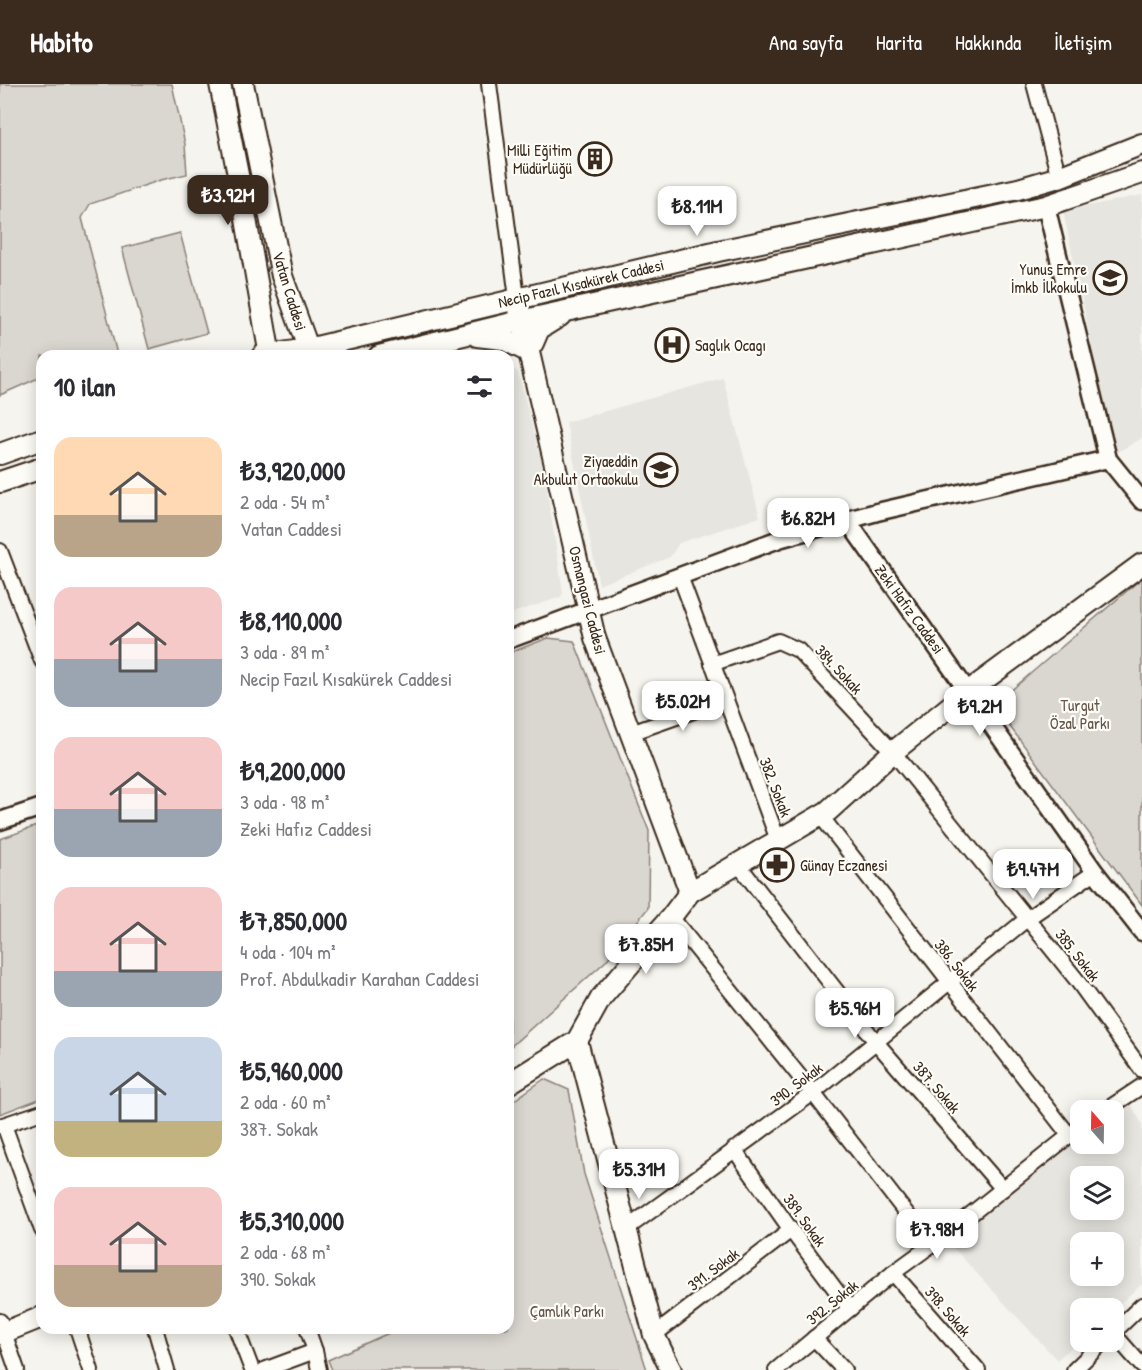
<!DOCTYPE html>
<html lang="tr">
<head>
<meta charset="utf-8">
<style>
	body { margin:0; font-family:"Patrick Hand",sans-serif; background:#f2f2f3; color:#2b2b33; height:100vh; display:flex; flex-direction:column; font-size:22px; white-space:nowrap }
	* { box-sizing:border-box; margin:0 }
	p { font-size:20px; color:#7c7c81 }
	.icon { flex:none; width:33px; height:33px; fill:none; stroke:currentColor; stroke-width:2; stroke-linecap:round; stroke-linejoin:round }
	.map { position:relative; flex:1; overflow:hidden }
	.side { position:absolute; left:36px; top:266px; width:478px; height:984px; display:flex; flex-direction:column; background:#fff; border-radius:18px; box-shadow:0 3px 15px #0003 }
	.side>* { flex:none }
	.needle { width:39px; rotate:340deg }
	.controls { position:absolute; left:1070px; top:1016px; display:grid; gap:12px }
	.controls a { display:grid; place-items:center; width:54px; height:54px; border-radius:12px; background:#fff; box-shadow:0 3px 15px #0003; font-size:30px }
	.price { position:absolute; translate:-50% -51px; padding:0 14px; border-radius:12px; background:#fff; color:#222; font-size:20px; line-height:39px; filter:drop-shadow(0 2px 3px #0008) }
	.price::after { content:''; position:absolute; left:50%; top:36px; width:18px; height:14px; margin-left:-9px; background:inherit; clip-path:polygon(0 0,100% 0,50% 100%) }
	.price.active { background:#3b2a1e; color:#fff }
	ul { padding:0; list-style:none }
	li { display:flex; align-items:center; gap:18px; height:150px; padding:0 18px }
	li span { display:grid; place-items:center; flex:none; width:168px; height:120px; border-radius:18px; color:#555 }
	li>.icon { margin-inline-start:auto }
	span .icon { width:72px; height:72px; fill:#fffc; stroke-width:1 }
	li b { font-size:26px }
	h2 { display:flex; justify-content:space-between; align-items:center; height:72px; padding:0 18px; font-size:26px }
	header { display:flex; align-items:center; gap:36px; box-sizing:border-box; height:84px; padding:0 30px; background:#3b2a1e; color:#fff }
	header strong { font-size:28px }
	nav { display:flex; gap:33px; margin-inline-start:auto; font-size:21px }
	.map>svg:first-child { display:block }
</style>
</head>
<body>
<header>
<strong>Habito</strong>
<nav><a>Ana sayfa</a><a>Harita</a><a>Hakkında</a><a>İletişim</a></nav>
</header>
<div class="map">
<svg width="1142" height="1286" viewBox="0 0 1142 1286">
	<rect width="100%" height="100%" fill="#f5f4ee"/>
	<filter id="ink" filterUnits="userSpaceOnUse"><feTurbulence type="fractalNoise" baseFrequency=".0167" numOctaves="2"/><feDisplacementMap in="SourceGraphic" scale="12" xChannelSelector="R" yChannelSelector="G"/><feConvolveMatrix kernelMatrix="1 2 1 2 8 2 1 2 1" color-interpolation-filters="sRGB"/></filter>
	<g filter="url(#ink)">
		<g fill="#e7e5df" fill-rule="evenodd">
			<path d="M 1142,111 L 1142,354 L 1115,370 L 1063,127 Z"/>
			<path d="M 508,282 L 518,288 L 544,387 L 563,508 L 561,513 L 509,530 Z"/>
			<path d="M 723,294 L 760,433 L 679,459 L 670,473 L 599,501 L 566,338 Z"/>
			<path d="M 1129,1017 L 1142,1040 L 1142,1200 L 1113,1226 L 1113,1224 L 1080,1224 L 1080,1256 L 1057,1276 L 947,1157 L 1080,1046 L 1080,1059 L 1113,1059 L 1113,1026 ZM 1080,1092 L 1113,1092 L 1113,1125 L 1080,1125 ZM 1080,1158 L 1113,1158 L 1113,1191 L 1080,1191 Z"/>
		</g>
		<g fill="#dad6d0" stroke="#8a8077" stroke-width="1.5">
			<path d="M 0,0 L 172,0 L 185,60 L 187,90 L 161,96 L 90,120 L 82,134 L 116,266 L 115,271 L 42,272 L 42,296 L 36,295 L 0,311 Z"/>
			<path d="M 180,149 L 207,249 L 149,265 L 122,164 Z"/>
			<path d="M 1142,494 L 1142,821 L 994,621 Z"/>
			<path d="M 548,554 L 574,557 L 649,747 L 648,824 L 606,877 L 509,964 L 509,569 Z"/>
			<path d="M 42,740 L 42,1014 L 0,1030 L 0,755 Z"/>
			<path d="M 544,995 L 569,1006 L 584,1090 L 647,1286 L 332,1286 L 328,1276 L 400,1244 L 508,1244 L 509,1020 Z"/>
		</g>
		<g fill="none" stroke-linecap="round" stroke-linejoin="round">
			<defs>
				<g id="minor">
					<path d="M 489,0 L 517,214"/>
					<path d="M 1034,0 L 1059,93"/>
					<path d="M 0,467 L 42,577"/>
					<path d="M 680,492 L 778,756"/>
					<path d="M 712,580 L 778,557 L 798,566 L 893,668 L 1076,895 L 1142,986"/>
					<path d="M 631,649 L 725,616"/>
					<path d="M 820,731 L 1069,1051"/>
					<path d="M 738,780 L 876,958 L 1003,1105"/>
					<path d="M 671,833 L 813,1009 L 931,1161"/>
					<path d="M 1106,1026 L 1142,1002"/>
					<path d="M 4,1041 L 42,1146"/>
					<path d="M 0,1042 L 42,1028"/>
					<path d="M 734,1065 L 791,1146 L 850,1225"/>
					<path d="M 626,1145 L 813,1009 L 1028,834 L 1095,788"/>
					<path d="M 893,1189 L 978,1286"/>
					<path d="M 0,1237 L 17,1286"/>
					<path d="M 77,1244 L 91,1286"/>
					<path d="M 155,1244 L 167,1286"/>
					<path d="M 236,1244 L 252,1286"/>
					<path d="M 307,1244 L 315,1267 L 319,1286"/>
					<path d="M 1113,1249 L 1142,1282"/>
					<path d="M 1113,1249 L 1142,1221"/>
					<path d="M 654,1251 L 791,1146"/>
					<path d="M 814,1254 L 844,1286"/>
					<path d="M 264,1286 L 315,1267"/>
					<path d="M 776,1286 L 893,1189 L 941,1154 L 1080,1043"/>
					<path d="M 1074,1286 L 1104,1257"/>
				</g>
				<g id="tertiary">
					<path d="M 1046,122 L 1108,375 L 1142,417"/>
					<path d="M 847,436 L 1095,788 L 1142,848"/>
					<path d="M 508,556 L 782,454 L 877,428 L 1108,375"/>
					<path d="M 0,737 L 42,723"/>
				</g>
				<g id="secondary">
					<path d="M 220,0 L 240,101 L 270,272"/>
					<path d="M 243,0 L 282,192 L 311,272"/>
					<path d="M 519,225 L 595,554 L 690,808"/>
					<path d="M 477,252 L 503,255 L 527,267 L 533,259 L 539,245 L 560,232"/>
					<path d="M 262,272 L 308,265 L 718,167 L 1018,105 L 1059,93 L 1142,60"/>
					<path d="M 379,272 L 520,237 L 1046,122 L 1142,89"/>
					<path d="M 0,370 L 42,355"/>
					<path d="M 0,398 L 42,384"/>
					<path d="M 577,957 L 654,1251 L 671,1286"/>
					<path d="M 508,1000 L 577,957 L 601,914 L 671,833 L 690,808 L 828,727 L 893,668 L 969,607 L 1142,480"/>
					<path d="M 0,1250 L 42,1233"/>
				</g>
			</defs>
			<use href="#minor" stroke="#3b2a1e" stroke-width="18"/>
			<use href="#tertiary" stroke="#3b2a1e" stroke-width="21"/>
			<use href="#secondary" stroke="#3b2a1e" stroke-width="24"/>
			<use href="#minor" stroke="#fdfcf7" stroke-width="14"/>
			<use href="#tertiary" stroke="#fdfcf7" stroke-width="16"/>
			<use href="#secondary" stroke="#fdfcf7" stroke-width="20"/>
		</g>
	</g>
	<defs>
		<symbol id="building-ring" viewBox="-11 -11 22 22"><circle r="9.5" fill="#fdfcf7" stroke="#3b2a1e" stroke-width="1.5"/><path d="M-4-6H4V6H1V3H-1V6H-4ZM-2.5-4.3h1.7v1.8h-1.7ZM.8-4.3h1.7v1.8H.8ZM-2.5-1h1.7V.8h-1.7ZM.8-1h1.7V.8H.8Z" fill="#3b2a1e"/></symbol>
		<symbol id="school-ring" viewBox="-11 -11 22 22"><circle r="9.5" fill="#fdfcf7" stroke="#3b2a1e" stroke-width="1.5"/><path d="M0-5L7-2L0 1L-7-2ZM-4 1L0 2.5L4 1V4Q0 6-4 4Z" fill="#3b2a1e"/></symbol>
		<symbol id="hospital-ring" viewBox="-11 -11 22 22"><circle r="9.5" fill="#fdfcf7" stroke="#3b2a1e" stroke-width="1.5"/><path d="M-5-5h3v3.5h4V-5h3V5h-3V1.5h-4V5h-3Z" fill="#3b2a1e"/></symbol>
		<symbol id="pharmacy-ring" viewBox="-11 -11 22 22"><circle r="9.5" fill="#fdfcf7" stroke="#3b2a1e" stroke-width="1.5"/><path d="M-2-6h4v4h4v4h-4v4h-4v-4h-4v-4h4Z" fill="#3b2a1e"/></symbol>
	</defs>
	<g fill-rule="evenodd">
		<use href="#building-ring" x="576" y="56" width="38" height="38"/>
		<use href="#school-ring" x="1091" y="175" width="38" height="38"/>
		<use href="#hospital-ring" x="653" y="242" width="38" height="38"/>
		<use href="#school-ring" x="642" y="367" width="38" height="38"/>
		<use href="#pharmacy-ring" x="758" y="762" width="38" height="38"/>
	</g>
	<g text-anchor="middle" stroke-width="4.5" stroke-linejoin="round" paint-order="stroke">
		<g font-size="16" fill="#3b2a1e" stroke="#fdfcf7" text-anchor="end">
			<text x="572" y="72">Milli Eğitim<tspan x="572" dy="18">Müdürlüğü</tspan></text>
			<text x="1087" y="191">Yunus Emre<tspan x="1087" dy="18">İmkb İlkokulu</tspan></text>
			<text x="695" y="267" text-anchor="start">Saglık Ocagı</text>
			<text x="638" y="383">Ziyaeddin<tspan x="638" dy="18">Akbulut Ortaokulu</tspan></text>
			<text x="800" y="787" text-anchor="start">Günay Eczanesi</text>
		</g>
		<g font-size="16" fill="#3b2a1e" stroke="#fdfcf7">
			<text transform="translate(581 199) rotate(-13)" y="6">Necip Fazıl Kısakürek Caddesi</text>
			<text transform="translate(290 207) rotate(73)" y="6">Vatan Caddesi</text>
			<text transform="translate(588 516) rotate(76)" y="6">Osmangazi Caddesi</text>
			<text transform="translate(910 525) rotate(54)" y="6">Zeki Hafız Caddesi</text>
			<text transform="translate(839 585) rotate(47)" y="6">384. Sokak</text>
			<text transform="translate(776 703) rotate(69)" y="6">382. Sokak</text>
			<text transform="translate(1078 871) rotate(52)" y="6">385. Sokak</text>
			<text transform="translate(957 881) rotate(52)" y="6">386. Sokak</text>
			<text transform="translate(796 1000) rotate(-37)" y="6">390. Sokak</text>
			<text transform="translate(937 1003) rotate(49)" y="6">387. Sokak</text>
			<text transform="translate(805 1136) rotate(54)" y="6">389. Sokak</text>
			<text transform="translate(713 1185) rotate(-37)" y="6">391. Sokak</text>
			<text transform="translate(832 1218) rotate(-39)" y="6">392. Sokak</text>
			<text transform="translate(948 1227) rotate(49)" y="6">398. Sokak</text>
		</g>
		<g font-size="16" fill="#63554a" stroke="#fdfcf7">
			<text x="1080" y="627">Turgut<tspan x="1080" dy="18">Özal Parkı</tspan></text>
			<text x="567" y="1233">Çamlık Parkı</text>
		</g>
	</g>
</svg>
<div class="controls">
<a><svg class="needle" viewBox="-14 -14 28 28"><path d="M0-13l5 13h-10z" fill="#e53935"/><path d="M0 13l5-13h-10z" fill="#7c7c81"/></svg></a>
<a><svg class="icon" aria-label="layers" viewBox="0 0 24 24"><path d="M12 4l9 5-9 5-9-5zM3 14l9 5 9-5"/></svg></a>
<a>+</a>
<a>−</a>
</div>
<b class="price active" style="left:228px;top:142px">₺3.92M</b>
<b class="price" style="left:697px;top:153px">₺8.11M</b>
<b class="price" style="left:808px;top:465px">₺6.82M</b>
<b class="price" style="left:683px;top:648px">₺5.02M</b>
<b class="price" style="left:980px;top:653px">₺9.2M</b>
<b class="price" style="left:1033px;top:816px">₺9.47M</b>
<b class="price" style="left:646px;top:891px">₺7.85M</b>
<b class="price" style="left:855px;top:955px">₺5.96M</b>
<b class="price" style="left:639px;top:1116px">₺5.31M</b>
<b class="price" style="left:937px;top:1176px">₺7.98M</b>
<section class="side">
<h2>10 ilan<svg class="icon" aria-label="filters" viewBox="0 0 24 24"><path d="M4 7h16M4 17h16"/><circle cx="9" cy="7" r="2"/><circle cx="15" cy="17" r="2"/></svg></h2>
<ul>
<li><span style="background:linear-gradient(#ffd9b3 65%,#b9a48a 0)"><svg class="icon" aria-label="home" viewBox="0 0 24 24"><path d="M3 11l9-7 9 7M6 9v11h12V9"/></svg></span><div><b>₺3,920,000</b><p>2 oda · 54 m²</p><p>Vatan Caddesi</p></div></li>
<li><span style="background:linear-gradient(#f6c9c9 60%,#9aa5b1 0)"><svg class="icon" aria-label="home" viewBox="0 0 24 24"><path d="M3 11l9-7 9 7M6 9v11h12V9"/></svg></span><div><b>₺8,110,000</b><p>3 oda · 89 m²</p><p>Necip Fazıl Kısakürek Caddesi</p></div></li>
<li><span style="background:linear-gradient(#f6c9c9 60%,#9aa5b1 0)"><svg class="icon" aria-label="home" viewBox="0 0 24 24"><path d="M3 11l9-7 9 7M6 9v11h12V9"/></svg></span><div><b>₺9,200,000</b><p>3 oda · 98 m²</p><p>Zeki Hafız Caddesi</p></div></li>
<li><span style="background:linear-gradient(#f6c9c9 70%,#9aa5b1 0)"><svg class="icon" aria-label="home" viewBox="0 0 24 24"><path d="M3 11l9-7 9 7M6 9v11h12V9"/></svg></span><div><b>₺7,850,000</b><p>4 oda · 104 m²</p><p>Prof. Abdulkadir Karahan Caddesi</p></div></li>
<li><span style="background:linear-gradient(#c9d6e8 70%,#c2b280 0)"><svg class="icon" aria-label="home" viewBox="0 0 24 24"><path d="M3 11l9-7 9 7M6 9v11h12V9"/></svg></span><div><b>₺5,960,000</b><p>2 oda · 60 m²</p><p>387. Sokak</p></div></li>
<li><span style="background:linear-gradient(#f6c9c9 65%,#b9a48a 0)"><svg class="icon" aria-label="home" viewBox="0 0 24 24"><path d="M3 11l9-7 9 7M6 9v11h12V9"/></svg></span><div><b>₺5,310,000</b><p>2 oda · 68 m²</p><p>390. Sokak</p></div></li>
</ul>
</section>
</div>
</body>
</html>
